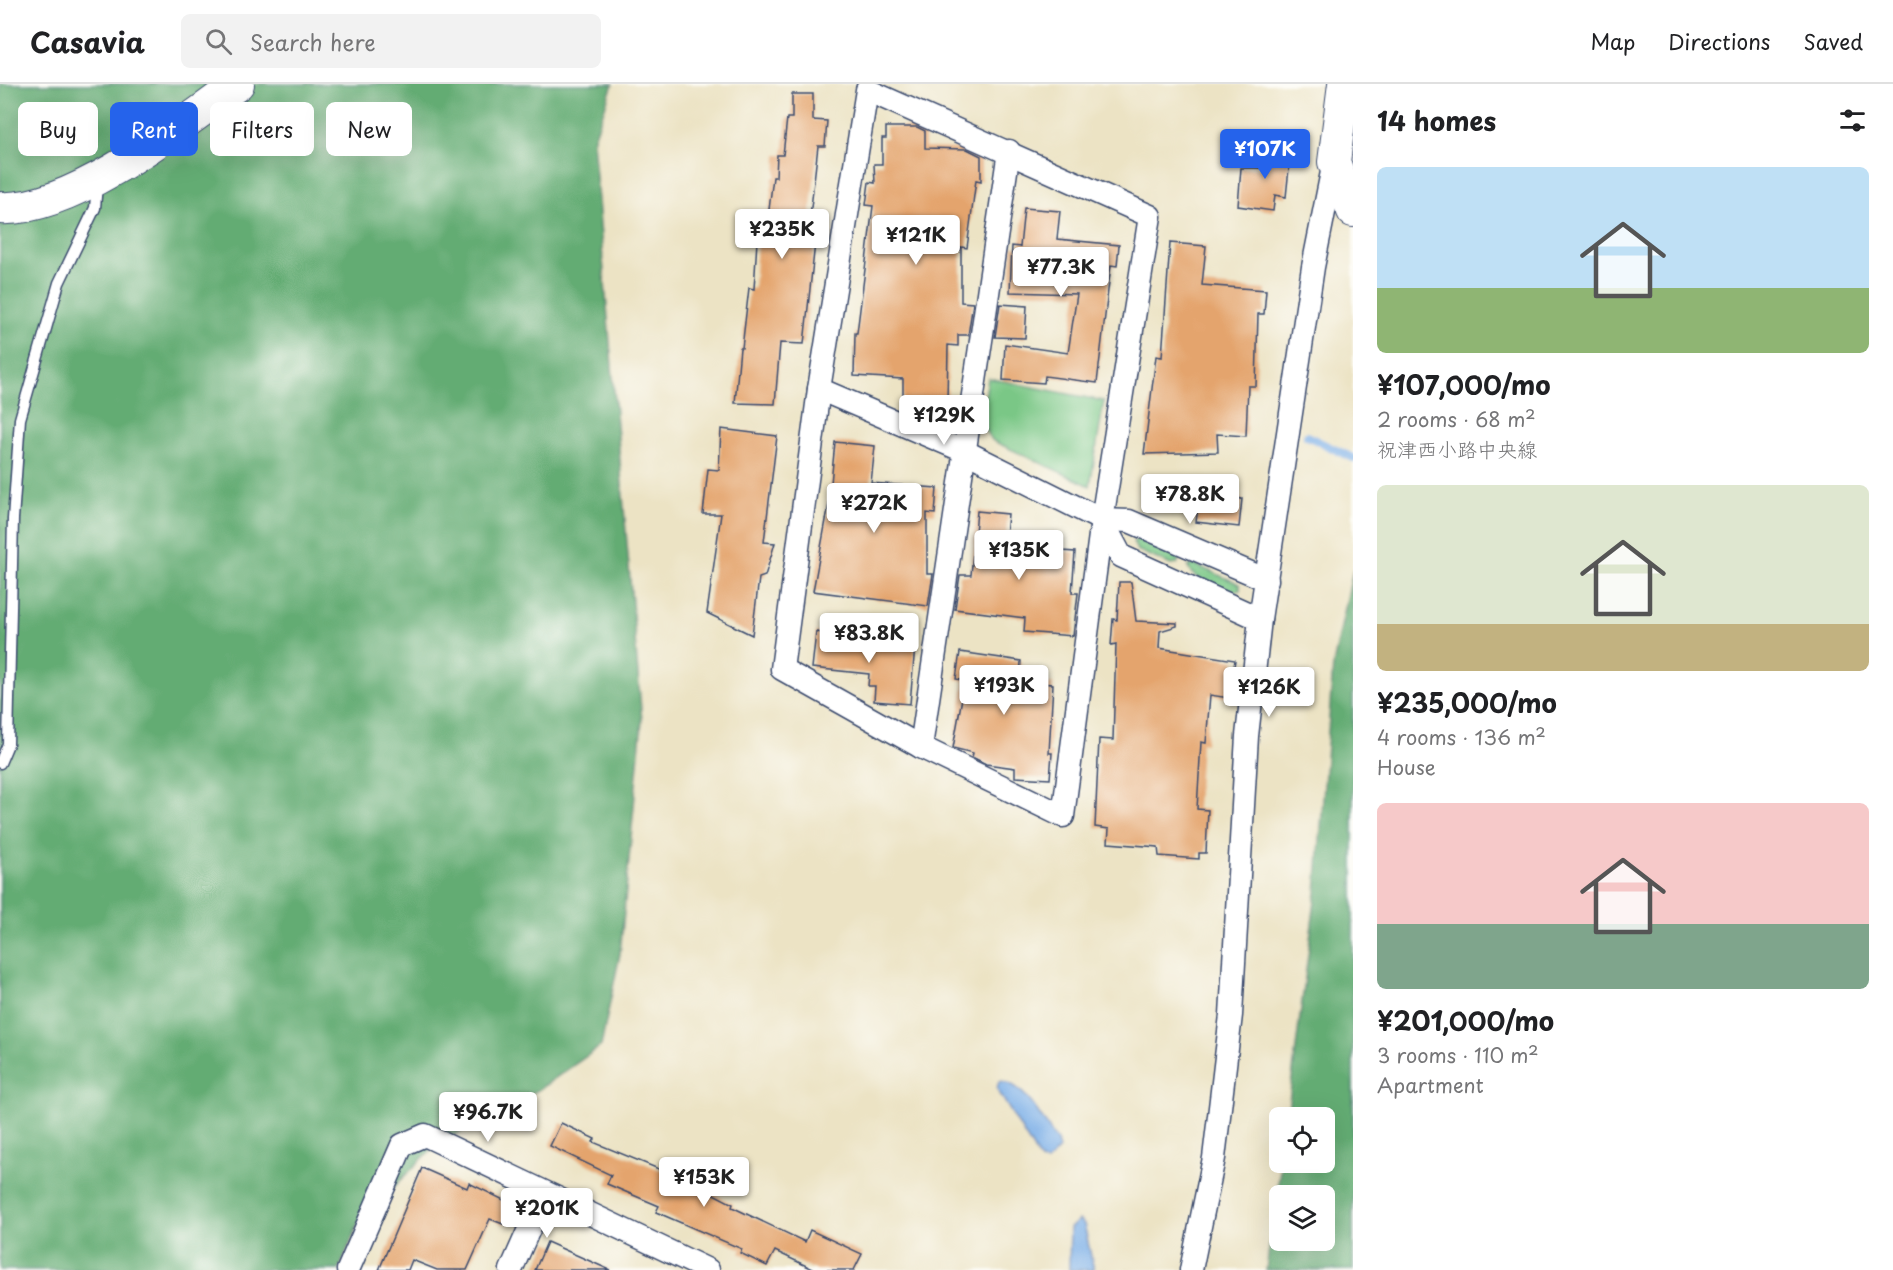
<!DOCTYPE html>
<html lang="en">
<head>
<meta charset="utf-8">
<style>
	body { margin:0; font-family:"Playpen Sans","Klee One",sans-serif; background:#f2f2f2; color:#202124; height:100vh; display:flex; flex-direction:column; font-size:22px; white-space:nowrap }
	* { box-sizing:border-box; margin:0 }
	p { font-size:20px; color:#757577 }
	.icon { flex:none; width:33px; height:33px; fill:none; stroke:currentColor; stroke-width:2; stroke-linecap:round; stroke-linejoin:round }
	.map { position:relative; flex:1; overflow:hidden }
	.details { display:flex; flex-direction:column; background:#fff; width:540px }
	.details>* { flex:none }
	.hud { position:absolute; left:18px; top:18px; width:570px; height:54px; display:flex; gap:12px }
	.controls { position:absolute; left:1269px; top:1023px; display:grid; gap:12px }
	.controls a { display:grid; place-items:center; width:66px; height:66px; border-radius:9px; background:#fff; box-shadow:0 6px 24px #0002; font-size:30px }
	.price { position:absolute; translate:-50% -51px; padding:0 14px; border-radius:6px; background:#fff; color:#222; font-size:20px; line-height:39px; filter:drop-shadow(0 2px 3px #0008) }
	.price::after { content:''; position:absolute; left:50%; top:36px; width:18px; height:14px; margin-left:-9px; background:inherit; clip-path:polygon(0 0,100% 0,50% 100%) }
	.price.active { background:#2563eb; color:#fff }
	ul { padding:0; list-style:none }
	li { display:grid; align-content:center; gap:12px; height:318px; padding:0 24px }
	li span { display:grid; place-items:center; height:186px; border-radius:9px; color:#555 }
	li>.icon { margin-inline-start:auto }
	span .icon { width:108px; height:108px; fill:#fffc; stroke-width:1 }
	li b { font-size:26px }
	h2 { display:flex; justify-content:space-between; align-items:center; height:72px; padding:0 24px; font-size:26px }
	.tag { padding:0 21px; border-radius:9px; background:#fff; box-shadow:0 6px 24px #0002; font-size:21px; line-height:54px }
	.tag.active { background:#2563eb; color:#fff }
	header { display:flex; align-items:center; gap:36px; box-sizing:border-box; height:84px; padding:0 30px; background:#fff; border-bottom:2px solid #e0e0e0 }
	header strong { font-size:28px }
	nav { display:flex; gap:33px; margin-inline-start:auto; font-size:21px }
	.search { width:420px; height:54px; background:#f2f2f2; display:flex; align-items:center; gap:15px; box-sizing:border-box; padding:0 21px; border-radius:9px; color:#757577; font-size:22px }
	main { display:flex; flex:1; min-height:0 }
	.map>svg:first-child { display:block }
</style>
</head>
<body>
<header>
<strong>Casavia</strong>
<div class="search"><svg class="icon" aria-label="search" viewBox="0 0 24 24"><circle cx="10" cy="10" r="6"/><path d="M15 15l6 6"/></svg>Search here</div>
<nav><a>Map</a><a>Directions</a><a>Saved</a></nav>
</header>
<main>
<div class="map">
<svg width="1353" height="1186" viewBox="0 0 1353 1186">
	<rect width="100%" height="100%" fill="#fdfcf7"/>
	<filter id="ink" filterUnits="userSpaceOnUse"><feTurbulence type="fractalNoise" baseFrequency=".0167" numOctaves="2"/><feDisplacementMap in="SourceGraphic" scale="12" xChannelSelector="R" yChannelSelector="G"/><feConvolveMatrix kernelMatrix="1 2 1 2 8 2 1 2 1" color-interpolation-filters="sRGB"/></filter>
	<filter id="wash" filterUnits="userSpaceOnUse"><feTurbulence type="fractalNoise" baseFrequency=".008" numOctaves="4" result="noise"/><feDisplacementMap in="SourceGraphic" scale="24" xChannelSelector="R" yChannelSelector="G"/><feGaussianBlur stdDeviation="1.35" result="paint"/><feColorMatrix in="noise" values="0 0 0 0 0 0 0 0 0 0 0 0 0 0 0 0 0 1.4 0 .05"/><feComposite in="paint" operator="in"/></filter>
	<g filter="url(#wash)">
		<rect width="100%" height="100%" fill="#ece3c4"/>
		<g fill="#7ac786" stroke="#4a7b72" stroke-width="1.5">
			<path d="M 988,294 L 1104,317 L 1090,402 L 993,357 C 977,339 985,316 988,294 Z"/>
			<path d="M 1137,455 L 1176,471 L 1179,476 L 1177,480 L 1171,481 L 1137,466 L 1133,458 Z"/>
			<path d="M 1193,480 L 1235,498 L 1240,501 L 1240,506 C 1229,510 1190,494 1188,483 Z"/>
		</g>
		<g fill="#63ac73" stroke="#3f6e68" stroke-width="1.5" fill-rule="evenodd">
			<path d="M 0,0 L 613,0 L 593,57 L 642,637 L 620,870 L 601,962 L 538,1006 L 436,1061 L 359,1138 L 339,1186 L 0,1186 Z"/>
			<path d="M 1353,486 L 1353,1186 L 1266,1186 L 1281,1079 L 1324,1078 L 1324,1034 L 1287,1033 L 1316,809 L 1333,581 ZM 1280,1112 L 1324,1112 L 1324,1156 L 1280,1156 Z"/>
		</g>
		<g fill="#7aaee7" stroke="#4a6ea2" stroke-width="1.5">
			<path d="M 999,997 C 1024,997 1044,1039 1057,1057 L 1059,1065 L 1047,1078 L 1043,1078 L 1038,1073 L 997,1005 Z"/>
			<path d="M 1079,1136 L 1084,1140 L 1094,1186 L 1069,1186 L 1070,1144 Z"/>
		</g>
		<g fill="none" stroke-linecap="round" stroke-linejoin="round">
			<path stroke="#7aaee7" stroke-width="8" d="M 1307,352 L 1353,374"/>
		</g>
		<g id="blocks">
			<g fill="#e4a46d">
				<path d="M 792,10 L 813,10 L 813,36 L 827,37 L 825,62 L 818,62 L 807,159 L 815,159 L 804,260 L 780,259 L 775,320 L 735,319 L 740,264 L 742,264 L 749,204 L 754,205 L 758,141 L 767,142 L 773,93 L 776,93 L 777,71 L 783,71 L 787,34 L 792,34 Z"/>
				<path d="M 886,43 L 917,43 L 925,47 L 925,64 L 967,65 L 981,72 L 981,97 L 976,96 L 967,164 L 961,163 L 961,218 L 973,219 L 968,251 L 958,251 L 958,262 L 948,261 L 947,319 L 942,319 L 942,335 L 915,322 L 903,322 L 903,295 L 854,292 L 855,249 L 857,249 L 873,122 L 866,121 L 869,98 L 875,99 L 874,80 L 882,80 L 882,54 L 886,54 Z"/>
				<path d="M 1264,62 L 1291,65 L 1286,113 L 1275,111 L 1273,127 L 1238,122 L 1241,84 L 1262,84 Z"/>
				<path d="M 1024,124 L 1060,127 L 1057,155 L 1119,161 L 1117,182 L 1111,181 L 1097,299 L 1045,292 L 1044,299 L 1003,296 L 1005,260 L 1068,269 L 1077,210 L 1010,208 L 1012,162 L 1020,163 Z"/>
				<path d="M 1170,159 L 1206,162 L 1202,201 L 1266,206 L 1264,230 L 1258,230 L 1256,302 L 1248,302 L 1246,352 L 1217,350 L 1218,368 L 1144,370 L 1156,272 L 1162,273 Z"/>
				<path d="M 1000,220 L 1027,222 L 1025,254 L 995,253 Z"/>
				<path d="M 721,345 L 777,352 L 764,458 L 775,459 L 765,492 L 759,494 L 752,551 L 707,529 L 721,430 L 703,430 L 708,385 L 719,386 Z"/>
				<path d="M 835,358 L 875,362 L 871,399 L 937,404 L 935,430 L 927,429 L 927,490 L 933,490 L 928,522 L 813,507 L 829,420 Z"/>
				<path d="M 1200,409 L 1242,415 L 1239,443 L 1196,438 Z"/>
				<path d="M 977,427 L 1008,430 L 1005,463 L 1075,468 L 1072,509 L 1078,509 L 1073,552 L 1024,548 L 1025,534 L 955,525 L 960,491 L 971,491 Z"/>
				<path d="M 1119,498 L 1131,498 L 1136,537 L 1177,539 L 1177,542 L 1160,547 L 1159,564 L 1235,576 L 1229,614 L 1210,611 L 1206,659 L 1201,658 L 1197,725 L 1208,726 L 1206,769 L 1199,769 L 1199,775 L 1159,772 L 1158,763 L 1108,759 L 1109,745 L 1095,743 L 1099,655 L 1113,656 L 1116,560 L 1111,561 L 1113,535 L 1117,536 Z"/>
				<path d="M 816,548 L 915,562 L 910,620 L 874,617 L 875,602 L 868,602 L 869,590 L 812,584 Z"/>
				<path d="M 960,568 L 1021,577 L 1020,598 L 1053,600 L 1049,669 L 1052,669 L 1050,695 L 1015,693 L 1015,684 L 986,680 L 972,673 L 973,669 L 953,664 L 965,597 L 956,595 Z"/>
				<path d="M 561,1039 L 595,1055 L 593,1058 L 661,1086 L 662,1083 L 733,1120 L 732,1123 L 805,1158 L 810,1146 L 862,1170 L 854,1186 L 815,1186 L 775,1167 L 767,1182 L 740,1169 L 742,1165 L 656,1128 L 659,1122 L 607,1100 L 611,1091 L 550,1062 Z"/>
				<path d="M 422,1084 L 467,1104 L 469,1099 L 514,1121 L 503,1140 L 490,1135 L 467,1186 L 437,1186 L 412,1176 L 408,1186 L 379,1186 Z"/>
				<path d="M 547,1158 L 610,1186 L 535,1186 Z"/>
			</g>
		</g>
	</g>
	<g filter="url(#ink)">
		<use href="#blocks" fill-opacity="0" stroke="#3a4a6d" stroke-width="1.5"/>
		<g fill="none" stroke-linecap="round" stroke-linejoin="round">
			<defs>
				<path id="lane" d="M 0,679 L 8,660 L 13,435 L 20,335 L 59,199 L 95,124 L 97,101"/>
				<g id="street">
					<path d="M 867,6 L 1150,132 L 1102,436 L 1063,732 L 921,663 L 782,585 L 819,305 Z"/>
					<path d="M 819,305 L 964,367 L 1102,436 L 1121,472 L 1260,535"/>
					<path d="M 1102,436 L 1129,437 L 1267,496"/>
					<path d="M 921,663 L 1009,67"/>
					<path d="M 348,1186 L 402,1061 L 425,1051 L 708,1186"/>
					<path d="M 511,1186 L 545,1109"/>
					<path d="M 1191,1186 L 1214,1074 L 1231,931 L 1247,652 L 1260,535 L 1313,183 L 1334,78"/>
				</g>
				<g id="secondary">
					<path d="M 1344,0 L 1334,78 L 1353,127"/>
					<path d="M 0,124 C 71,128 182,41 238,0"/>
				</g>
			</defs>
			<use href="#lane" stroke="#3a4a6d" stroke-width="13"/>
			<use href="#street" stroke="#3a4a6d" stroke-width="25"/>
			<use href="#secondary" stroke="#3a4a6d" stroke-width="34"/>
			<use href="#lane" stroke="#fff" stroke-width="10"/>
			<use href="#street" stroke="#fff" stroke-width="22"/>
			<use href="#secondary" stroke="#fff" stroke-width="32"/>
		</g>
	</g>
</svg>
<div class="controls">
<a><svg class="icon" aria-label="locate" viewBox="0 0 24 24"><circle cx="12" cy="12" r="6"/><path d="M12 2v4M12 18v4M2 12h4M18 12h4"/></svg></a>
<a><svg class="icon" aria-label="layers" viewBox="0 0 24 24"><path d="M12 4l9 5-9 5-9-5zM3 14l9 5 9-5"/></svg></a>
</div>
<b class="price active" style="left:1265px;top:96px">¥107K</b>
<b class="price" style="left:782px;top:176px">¥235K</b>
<b class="price" style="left:916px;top:182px">¥121K</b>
<b class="price" style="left:1061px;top:214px">¥77.3K</b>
<b class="price" style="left:944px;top:362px">¥129K</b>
<b class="price" style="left:1190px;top:441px">¥78.8K</b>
<b class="price" style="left:874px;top:450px">¥272K</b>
<b class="price" style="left:1019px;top:497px">¥135K</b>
<b class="price" style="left:869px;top:580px">¥83.8K</b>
<b class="price" style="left:1004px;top:632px">¥193K</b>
<b class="price" style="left:1269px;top:634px">¥126K</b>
<b class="price" style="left:488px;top:1059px">¥96.7K</b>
<b class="price" style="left:704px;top:1124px">¥153K</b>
<b class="price" style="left:547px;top:1155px">¥201K</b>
<div class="hud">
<a class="tag">Buy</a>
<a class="tag active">Rent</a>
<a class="tag">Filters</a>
<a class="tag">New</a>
</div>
</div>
<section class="details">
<h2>14 homes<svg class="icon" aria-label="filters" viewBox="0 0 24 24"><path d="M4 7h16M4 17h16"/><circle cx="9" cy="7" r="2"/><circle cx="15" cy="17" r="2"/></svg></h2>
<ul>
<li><span style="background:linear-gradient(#bfe0f5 65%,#8fb573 0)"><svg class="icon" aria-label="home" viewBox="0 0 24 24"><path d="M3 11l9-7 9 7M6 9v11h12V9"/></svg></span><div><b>¥107,000/mo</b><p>2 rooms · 68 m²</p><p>祝津西小路中央線</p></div></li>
<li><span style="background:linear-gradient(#dfe7d0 75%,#c2b280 0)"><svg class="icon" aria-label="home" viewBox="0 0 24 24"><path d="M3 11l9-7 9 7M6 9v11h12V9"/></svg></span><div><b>¥235,000/mo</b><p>4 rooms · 136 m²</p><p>House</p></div></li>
<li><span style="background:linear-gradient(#f6c9c9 65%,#7fa58c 0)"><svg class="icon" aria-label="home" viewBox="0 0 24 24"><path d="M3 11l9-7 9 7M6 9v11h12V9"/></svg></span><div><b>¥201,000/mo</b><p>3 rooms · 110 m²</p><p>Apartment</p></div></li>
</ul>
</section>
</main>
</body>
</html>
